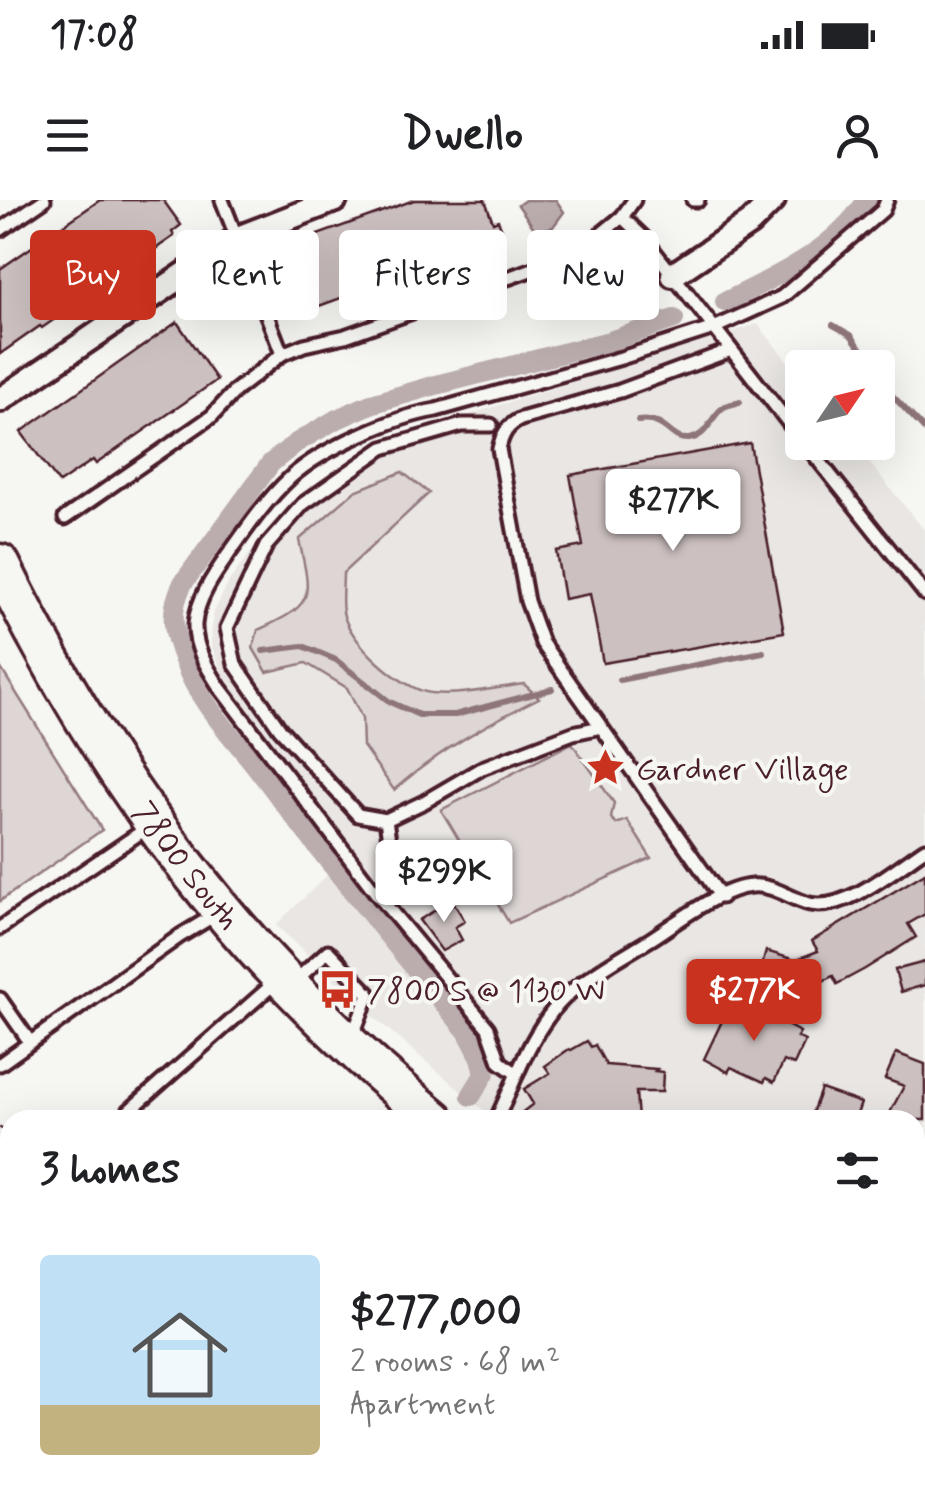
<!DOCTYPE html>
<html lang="en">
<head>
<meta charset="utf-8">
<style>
	body { margin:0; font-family:Mynerve,sans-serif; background:#f2f2f2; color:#202124; height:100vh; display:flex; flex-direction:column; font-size:38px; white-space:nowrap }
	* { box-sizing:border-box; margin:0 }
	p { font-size:32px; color:#757577 }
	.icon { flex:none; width:55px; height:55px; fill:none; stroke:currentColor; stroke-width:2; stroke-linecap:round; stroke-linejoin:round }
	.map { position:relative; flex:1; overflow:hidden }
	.details { position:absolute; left:0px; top:910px; width:925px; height:392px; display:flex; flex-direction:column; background:#fff; border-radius:30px 30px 0 0; box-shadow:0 10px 40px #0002 }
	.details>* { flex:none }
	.banner { position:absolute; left:30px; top:30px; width:865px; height:90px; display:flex; gap:20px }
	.needle { width:65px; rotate:55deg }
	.controls { position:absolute; left:785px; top:150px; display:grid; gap:20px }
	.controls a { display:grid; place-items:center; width:110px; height:110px; border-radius:10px; background:#fff; box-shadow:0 10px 40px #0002; font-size:50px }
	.price { position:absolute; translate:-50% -85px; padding:0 22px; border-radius:10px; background:#fff; color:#222; font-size:32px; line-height:65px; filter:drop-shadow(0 2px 5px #0008) }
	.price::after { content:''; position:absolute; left:50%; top:60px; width:30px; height:22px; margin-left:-15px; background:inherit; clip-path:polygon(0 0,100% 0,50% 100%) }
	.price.selected { background:#c8321e; color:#fff }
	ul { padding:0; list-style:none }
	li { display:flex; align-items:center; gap:30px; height:250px; padding:0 40px }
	li span { display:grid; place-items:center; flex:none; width:280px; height:200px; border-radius:10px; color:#555 }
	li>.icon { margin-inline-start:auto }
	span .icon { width:120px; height:120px; fill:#fffc; stroke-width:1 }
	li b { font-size:42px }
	h2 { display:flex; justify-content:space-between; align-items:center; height:120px; padding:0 40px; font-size:42px }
	.chip { padding:0 35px; border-radius:10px; background:#fff; box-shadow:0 10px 40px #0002; font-size:35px; line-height:90px }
	.chip.selected { background:#c8321e; color:#fff }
	.status { display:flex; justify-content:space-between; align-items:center; height:70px; padding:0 50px; background:#fff; direction:ltr }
	.status svg { height:28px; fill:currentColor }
	header { display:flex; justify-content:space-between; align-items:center; height:130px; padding:0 40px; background:#fff; font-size:45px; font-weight:700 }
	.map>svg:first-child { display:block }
</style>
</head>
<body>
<div class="status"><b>17:08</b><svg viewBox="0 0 49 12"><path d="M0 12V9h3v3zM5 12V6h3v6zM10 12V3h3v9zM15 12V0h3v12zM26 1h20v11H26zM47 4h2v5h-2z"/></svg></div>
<header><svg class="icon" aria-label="menu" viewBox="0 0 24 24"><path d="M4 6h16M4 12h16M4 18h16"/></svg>Dwello<svg class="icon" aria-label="person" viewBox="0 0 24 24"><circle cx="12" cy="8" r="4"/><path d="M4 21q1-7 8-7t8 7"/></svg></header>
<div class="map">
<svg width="925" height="1302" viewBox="0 0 925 1302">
	<rect width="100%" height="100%" fill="#f6f6f2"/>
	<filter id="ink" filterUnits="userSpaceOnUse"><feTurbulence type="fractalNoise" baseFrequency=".01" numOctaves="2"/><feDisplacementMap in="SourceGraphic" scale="20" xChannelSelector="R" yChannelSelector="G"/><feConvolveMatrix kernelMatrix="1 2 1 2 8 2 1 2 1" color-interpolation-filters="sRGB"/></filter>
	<g filter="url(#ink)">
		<g fill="#e9e6e3">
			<path d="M 758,124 L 802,180 L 802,242 L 853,243 L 925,331 L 925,1103 L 915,1105 L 915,920 L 495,920 L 369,813 L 276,725 L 348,655 L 225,480 L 211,445 L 213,414 L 230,380 L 268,330 L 302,293 L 379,243 Z"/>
			<path d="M 10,1052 L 10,1292 L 451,1293 L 436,1302 L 0,1302 L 0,1053 Z"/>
		</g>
		<g fill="#ddd6d5" stroke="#947a80" stroke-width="2.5">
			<path d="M 402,272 L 429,293 L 343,373 C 343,386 341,400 343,412 C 348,441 402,490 431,493 C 461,496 495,488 524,484 L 539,498 C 487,524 438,551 394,590 L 363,546 L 362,518 L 347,488 L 306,463 L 267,472 L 253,448 L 258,430 C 315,404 312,399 299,340 L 355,291 Z"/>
			<path d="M 0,467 L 102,630 L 0,701 Z"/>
			<path d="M 572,543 L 614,603 L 611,618 L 616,624 L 627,620 L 651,658 L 509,723 L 441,610 Z"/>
		</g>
		<path fill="#bbadae" stroke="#8e747a" stroke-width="2.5" d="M 525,0 L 556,0 L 564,12 L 553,27 L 536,31 L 518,5 Z"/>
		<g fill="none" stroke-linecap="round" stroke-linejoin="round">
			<g stroke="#8e747a" stroke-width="6">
				<path d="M 833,125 L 851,135 L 875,168"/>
				<path d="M 878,172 L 889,192 L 925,230"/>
				<path d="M 638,221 C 668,217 669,241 689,239 C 709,236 710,216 724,207 C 729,204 735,204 740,202"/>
				<path d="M 263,451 L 303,446 L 336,460 L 390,502 L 419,515 L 455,515 L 552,489"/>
				<path d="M 619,480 L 763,452"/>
			</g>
			<g stroke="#bbadae" stroke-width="20">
				<path d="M 725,102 C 777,76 834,51 867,0"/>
				<path d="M 471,896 L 485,873 L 481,858 L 467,831 C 395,745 325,658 258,569 C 233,536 199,503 185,463 C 173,433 168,413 183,383 L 271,263 L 296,243 L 335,220 L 371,204 L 436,185 L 610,141 L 674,119"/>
				<path d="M 0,1043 L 10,1042"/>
			</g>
		</g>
		<g fill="#ccc1c0" stroke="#4a1f2b" stroke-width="2.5">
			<path d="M 100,0 L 163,0 L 181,25 L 172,32 L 174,36 L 42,128 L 40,126 L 0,154 L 0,69 Z"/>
			<path d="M 414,0 L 485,0 L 493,22 L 498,20 L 503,32 L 498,45 L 491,48 L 487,46 L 453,58 L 454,62 L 434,70 L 436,73 L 420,80 L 425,95 L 380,111 L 374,92 L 351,100 L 349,95 L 316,107 L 314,111 L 307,114 L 295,108 L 276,57 L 281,45 L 289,42 L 293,44 Z"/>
			<path d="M 177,122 L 217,180 L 96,264 L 93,260 L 59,283 L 21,232 Z"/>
			<path d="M 750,243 L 784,432 L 603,463 L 590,394 L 564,399 L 556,351 L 583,346 L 570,275 Z"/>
			<path d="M 925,673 L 925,714 L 908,724 L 916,737 L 865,769 L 837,784 L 833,776 L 809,788 L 761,769 L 766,751 L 795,760 L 818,751 L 812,741 Z"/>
			<path d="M 452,700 L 465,721 L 455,727 L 462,740 L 442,751 L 419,720 Z"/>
			<path d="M 925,762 L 925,785 L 901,792 L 895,770 Z"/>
			<path d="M 731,802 L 766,819 L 767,815 L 800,832 L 797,837 L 805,841 L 794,865 L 784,861 L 774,882 L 766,878 L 764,882 L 731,867 L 728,872 L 704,859 Z"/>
			<path d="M 587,841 L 591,847 L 595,845 L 606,865 L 657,869 L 655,871 L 663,872 L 662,892 L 636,892 L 638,920 L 512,920 L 533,904 L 524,889 L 550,873 L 545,866 L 569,849 L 571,850 Z"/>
			<path d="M 896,853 L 925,864 L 925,920 L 886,920 L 904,886 L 885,879 Z"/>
			<path d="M 821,889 L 861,903 L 855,920 L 831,920 L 812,913 Z"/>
		</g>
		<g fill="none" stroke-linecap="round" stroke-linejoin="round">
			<defs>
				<g id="lane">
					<path d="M 222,0 L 282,154 L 304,145 L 345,136 L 561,59 L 585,47 L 622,17 L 643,37 L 802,240"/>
					<path d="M 693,0 L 698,0"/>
					<path d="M 622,17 L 634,0"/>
					<path d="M 0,30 L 44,0"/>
					<path d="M 491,225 L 462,225 L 383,248 L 303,304 L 266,346 L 227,428 L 235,464 L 280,529 L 358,615 L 386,620 L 424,602 L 482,568 L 573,533 L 601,527"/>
					<path d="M 804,242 L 925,394"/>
					<path d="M 65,318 L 212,216 L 235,191 L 282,154"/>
					<path d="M 386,620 L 391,653 L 406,682"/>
					<path d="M 721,697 L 542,443 L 527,401 L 499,249 C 502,235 507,225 521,219 L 620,191 L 731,150"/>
					<path d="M 0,728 L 150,626"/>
					<path d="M 294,782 L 328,751 L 369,794 L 352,837"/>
					<path d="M 0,799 L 30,842"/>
					<path d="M 0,864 L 180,736 L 218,713"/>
					<path d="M 517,874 L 500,862 L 488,828 L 376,693 L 220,488 C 208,469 194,448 195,424 C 197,399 214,375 228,355 C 247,328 266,300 291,277 C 323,248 394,217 436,210 L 621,158 L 714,128 L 782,97 L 883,10 L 887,0"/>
					<path d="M 148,920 L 129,911 L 278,780"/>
					<path d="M 496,920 C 513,886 525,848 548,817 C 555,807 564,798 574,789 C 597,770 625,755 651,739 C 678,722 720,688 752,686 C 773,684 790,699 810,704 C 846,712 896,668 925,649"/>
					<path d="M 915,1087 L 925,1085"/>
					<path d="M 653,1302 L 667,1292"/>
				</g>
				<g id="street">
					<path d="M 673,75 L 750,23 L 773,0"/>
					<path d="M 0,200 L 238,38 L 335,0"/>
				</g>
				<g id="primary">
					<path id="s1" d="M 0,364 C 108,586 244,763 435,920"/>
					<path d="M 886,1292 L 898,1302"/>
				</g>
			</defs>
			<use href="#lane" stroke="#4a1f2b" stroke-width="19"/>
			<use href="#street" stroke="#4a1f2b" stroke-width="30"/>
			<use href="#primary" stroke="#4a1f2b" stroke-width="45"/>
			<use href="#lane" stroke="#f6f6f2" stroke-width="11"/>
			<use href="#street" stroke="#f6f6f2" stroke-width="22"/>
			<use href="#primary" stroke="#f6f6f2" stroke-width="38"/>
			<g stroke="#4a1f2b" stroke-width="2.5">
				<path d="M 0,928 L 10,933"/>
				<path d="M 0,955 L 10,960"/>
				<path d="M 915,1138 L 925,1136"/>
				<path d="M 915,1163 L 925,1161"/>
			</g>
		</g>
	</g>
	<defs>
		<symbol id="sight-bare" viewBox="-9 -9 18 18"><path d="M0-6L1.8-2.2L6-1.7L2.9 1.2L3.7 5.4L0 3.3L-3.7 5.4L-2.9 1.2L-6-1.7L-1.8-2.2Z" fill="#c8321e" stroke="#f6f6f2" stroke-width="2.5" paint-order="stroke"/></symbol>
		<symbol id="bus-bare" viewBox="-9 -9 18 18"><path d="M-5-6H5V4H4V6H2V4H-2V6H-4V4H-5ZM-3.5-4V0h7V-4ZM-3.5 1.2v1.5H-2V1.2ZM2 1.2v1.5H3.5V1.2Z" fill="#c8321e" stroke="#f6f6f2" stroke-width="2.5" paint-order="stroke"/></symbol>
	</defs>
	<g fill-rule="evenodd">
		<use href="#sight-bare" x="578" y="540" width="55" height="55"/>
		<use href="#bus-bare" x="310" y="762" width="55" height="55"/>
	</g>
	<g text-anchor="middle" stroke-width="8" stroke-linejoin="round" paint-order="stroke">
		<g font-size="32" fill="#4a1f2b" stroke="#f6f6f2" text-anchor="start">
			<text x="636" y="579">Gardner Village</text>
			<text x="367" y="801">7800 S @ 1130 W</text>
		</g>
		<g font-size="32" fill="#4a1f2b" stroke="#f6f6f2">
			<text dy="11" stroke="none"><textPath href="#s1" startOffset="355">7800 South</textPath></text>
		</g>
	</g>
</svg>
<div class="controls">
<a><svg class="needle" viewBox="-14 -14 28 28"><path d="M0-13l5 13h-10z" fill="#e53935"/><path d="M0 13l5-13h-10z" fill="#757577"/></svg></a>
</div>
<b class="price" style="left:673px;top:354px">$277K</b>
<b class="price" style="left:444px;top:725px">$299K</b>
<b class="price selected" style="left:754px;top:844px">$277K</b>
<div class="banner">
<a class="chip selected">Buy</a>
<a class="chip">Rent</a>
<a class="chip">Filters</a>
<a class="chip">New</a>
</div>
<section class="details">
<h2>3 homes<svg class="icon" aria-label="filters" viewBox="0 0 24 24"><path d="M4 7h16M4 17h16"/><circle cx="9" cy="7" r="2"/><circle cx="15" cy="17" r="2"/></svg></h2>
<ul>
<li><span style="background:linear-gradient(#bfe0f5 75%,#c2b280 0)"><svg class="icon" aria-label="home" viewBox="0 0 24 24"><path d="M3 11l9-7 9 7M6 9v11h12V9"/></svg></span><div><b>$277,000</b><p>2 rooms · 68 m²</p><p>Apartment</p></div></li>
</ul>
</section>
</div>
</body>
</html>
